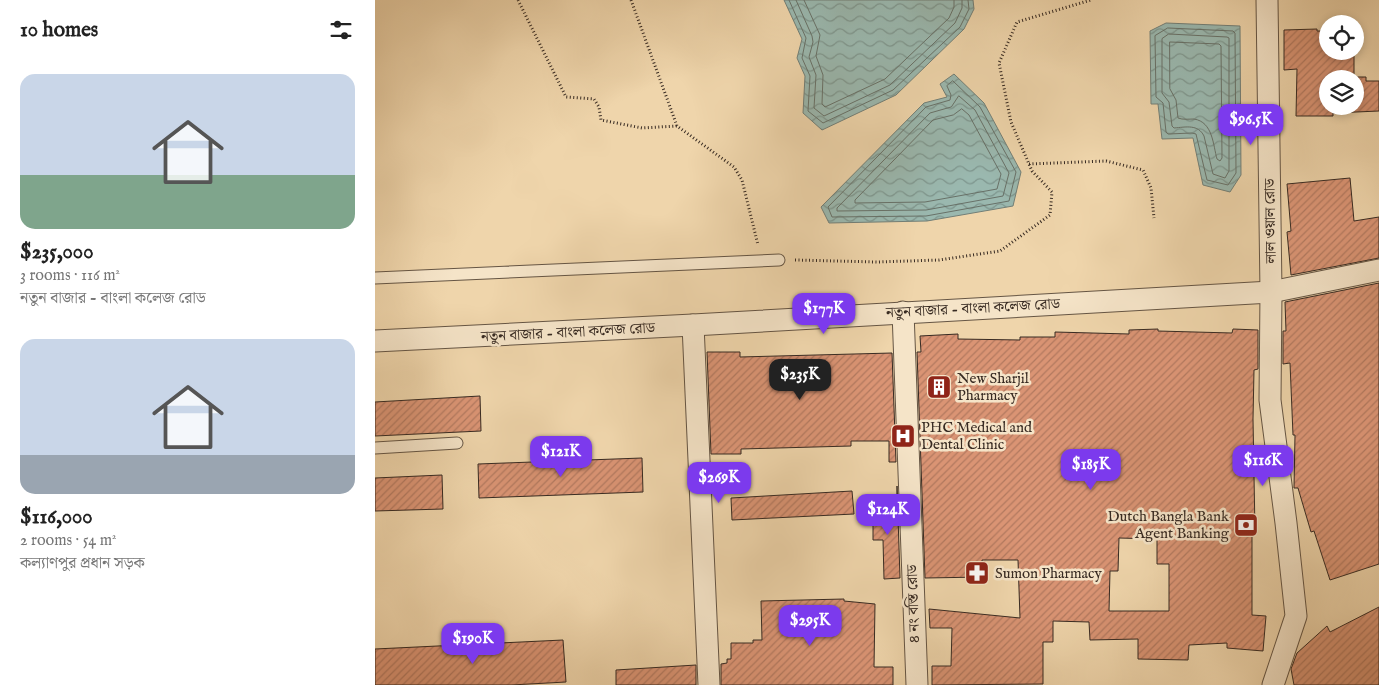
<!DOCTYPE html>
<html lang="en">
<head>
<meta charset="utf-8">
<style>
	body { margin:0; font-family:"IM FELL English","Noto Serif Bengali",serif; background:#f6f6f6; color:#222; height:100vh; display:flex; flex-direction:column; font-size:19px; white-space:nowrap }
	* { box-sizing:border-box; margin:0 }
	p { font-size:16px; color:#767676 }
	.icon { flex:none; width:28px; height:28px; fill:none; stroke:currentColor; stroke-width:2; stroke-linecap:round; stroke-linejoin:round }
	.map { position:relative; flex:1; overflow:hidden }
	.panel { display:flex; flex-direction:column; background:#fff; width:375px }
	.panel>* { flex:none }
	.controls { position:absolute; left:944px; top:15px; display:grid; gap:10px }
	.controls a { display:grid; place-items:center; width:45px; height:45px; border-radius:50%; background:#fff; box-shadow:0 2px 8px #0003; font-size:25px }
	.price { position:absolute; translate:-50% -42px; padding:0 11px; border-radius:10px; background:#7c3aed; color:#fff; font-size:16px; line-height:32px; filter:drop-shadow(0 1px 2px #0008) }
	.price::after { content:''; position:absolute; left:50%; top:30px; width:15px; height:11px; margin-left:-8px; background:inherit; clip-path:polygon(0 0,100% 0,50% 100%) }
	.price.current { background:#222; color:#fff }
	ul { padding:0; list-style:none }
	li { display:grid; align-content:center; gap:10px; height:265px; padding:0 20px }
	li span { display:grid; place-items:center; height:155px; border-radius:15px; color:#555 }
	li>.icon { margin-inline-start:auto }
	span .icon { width:90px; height:90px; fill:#fffc; stroke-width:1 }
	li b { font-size:21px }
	h2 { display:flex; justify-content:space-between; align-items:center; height:60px; padding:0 20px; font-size:21px }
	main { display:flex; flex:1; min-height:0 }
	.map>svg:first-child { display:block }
</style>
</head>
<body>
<main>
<section class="panel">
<h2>10 homes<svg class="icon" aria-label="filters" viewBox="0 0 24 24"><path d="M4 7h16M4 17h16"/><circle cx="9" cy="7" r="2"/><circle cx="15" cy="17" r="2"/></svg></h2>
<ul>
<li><span style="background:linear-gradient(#c9d6e8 65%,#7fa58c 0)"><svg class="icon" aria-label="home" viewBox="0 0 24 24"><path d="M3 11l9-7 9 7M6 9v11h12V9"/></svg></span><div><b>$235,000</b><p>3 rooms · 116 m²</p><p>নতুন বাজার - বাংলা কলেজ রোড</p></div></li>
<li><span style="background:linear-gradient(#c9d6e8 75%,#9aa5b1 0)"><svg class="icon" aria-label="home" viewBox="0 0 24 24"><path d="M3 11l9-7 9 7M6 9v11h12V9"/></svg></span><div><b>$116,000</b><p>2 rooms · 54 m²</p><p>কল্যাণপুর প্রধান সড়ক</p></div></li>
</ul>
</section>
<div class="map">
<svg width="1004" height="685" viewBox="0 0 1004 685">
	<defs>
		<pattern id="water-waves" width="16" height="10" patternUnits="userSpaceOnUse" patternTransform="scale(1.25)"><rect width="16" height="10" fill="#9ab8af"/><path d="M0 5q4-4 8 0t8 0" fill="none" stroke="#7e968e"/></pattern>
		<pattern id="building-hatch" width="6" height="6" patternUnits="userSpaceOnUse" patternTransform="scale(1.25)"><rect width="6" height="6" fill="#da9474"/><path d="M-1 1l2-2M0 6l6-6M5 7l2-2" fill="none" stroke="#b2795f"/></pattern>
	</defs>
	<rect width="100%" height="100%" fill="#efd5ab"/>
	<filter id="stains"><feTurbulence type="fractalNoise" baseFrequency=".004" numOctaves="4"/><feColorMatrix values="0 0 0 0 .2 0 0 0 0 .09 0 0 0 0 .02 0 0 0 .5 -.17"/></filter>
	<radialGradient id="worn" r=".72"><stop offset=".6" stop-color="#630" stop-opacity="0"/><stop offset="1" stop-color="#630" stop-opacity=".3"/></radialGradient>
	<g fill="url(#water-waves)" stroke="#727f77">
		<path d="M 409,0 L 598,0 L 599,9 L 589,29 L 521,95 L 447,130 L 428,113 L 430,76 L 422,58 L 427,39 Z"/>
		<path d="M 791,23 L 865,26 L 866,175 L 855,192 L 828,185 L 818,138 L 787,139 L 783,104 L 776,104 L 775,31 Z"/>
		<path d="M 579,74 L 609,103 L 646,172 L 638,206 L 552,221 L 454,223 L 446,207 L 549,103 L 572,97 L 565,84 Z"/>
	</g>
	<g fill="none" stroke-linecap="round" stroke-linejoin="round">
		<g stroke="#687168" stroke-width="1">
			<path d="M 414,0 L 431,38 L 427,58 L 435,76 L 433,111 L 448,123 L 518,90 L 585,27 L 594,9 L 593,0"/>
			<path d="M 421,0 L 437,36 L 438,42 L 434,57 L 441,75 L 439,108 L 449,116 L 515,85 L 580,23 L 587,8 L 587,0"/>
			<path d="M 429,0 L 445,35 L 441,56 L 448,75 L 447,104 L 450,107 L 510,79 L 574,18 L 579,7 L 579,0"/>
			<path d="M 793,28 L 858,31 L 860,33 L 861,173 L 853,185 L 832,180 L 821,134 L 817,133 L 793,134 L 791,132 L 788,103 L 781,97 L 780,36 Z"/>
			<path d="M 794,34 L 852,37 L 854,38 L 854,171 L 850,178 L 838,174 L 829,136 C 823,124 811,127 799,128 L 797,126 L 794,102 L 787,93 L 787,39 Z"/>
			<path d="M 795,42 L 844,44 L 846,46 L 847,158 L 845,161 L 842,159 C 838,145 838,122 819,119 C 814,119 808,120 803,118 L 801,100 L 795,89 Z"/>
			<path d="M 578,81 L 605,107 L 641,172 L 634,201 L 551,216 L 457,217 L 453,207 L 551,107 L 575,100 L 576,95 L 572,86 Z"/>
			<path d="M 584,96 L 600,110 L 634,173 L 628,196 L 551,210 L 462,211 L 462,208 L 555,113 L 576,107 Z"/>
			<path d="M 587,109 L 594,115 L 626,174 L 622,189 L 550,202 L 480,203 L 480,200 L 558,120 L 578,115 Z"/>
		</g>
	</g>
	<g fill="url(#building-hatch)" stroke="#372a22" fill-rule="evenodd">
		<path d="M 942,29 L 942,31 L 952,31 L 952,51 L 979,51 L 979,77 L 991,77 L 991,81 L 1004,81 L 1004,111 L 958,113 L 958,116 L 921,116 L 922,69 L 909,70 L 909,30 ZM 952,79 L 980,79 L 980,106 L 952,106 Z"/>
		<path d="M 975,178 L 979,221 L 1004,217 L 1004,258 L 916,275 L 912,232 L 916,231 L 912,184 Z"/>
		<path d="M 1004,283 L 1004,564 L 955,580 L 939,531 L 936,532 L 923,488 L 919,488 L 920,435 L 918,435 L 915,363 L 908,364 L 908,331 L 911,331 L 910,302 Z"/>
		<path d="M 783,329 L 783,331 L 857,333 L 858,329 L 883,330 L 883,369 L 879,370 L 878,419 L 880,532 L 877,532 L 877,615 L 891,616 L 888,651 L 852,648 L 852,643 L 814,645 L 813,660 L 763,659 L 763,639 L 715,640 L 714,622 L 678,621 L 678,642 L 668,642 L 668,684 L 557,685 L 557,666 L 576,666 L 577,628 L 555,628 L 554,609 L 645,618 L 643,560 L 607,560 L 608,577 L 550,578 L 542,352 L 546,352 L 545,336 L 583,334 L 583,339 L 645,340 L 645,337 L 680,337 L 680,332 L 754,334 L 754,330 ZM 744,538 L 782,539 L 782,564 L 794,564 L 794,611 L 734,611 L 735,571 L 743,571 Z"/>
		<path d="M 332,352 L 365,352 L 365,357 L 517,353 L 521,462 L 514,462 L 514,441 L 476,441 L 476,446 L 366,449 L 366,454 L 336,454 Z"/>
		<path d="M 105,396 L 106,431 L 0,436 L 0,402 Z"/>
		<path d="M 267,458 L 268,492 L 104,498 L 103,464 Z"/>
		<path d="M 67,475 L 68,509 L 0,511 L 0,478 Z"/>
		<path d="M 522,486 L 525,578 L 509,579 L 508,540 L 498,540 L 498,503 L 522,503 Z"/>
		<path d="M 477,491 L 479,514 L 357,520 L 356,498 Z"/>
		<path d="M 469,599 L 469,601 L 500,604 L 499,667 L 518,667 L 518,685 L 346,685 L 346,664 L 352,663 L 352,659 L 356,659 L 356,643 L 378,643 L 378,640 L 387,640 L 386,601 Z"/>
		<path d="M 1004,607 L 1004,685 L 919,685 L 916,669 L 922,653 L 952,626 L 955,632 Z"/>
		<path d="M 188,640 L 191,682 L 136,685 L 0,685 L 0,649 Z"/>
		<path d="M 321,665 L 321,685 L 241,685 L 241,670 Z"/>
	</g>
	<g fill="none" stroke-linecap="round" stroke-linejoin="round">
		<defs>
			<g id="service">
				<path d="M 0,278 L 404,260"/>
				<path d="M 0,448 L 82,443"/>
			</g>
			<g id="minor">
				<path d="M 892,0 L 896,292 L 895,400 L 911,523 L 921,616 L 898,685"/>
				<path d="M 528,312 L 542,685"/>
				<path d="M 318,325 L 334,685"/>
				<path d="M 0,341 L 318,325 L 896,292 L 1004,270"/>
			</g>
		</defs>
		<use href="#service" stroke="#655544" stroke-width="13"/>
		<use href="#minor" stroke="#655544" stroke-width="23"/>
		<g stroke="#372a22" stroke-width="3" stroke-dasharray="1 2.5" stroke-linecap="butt">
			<path d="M 143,0 L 191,97 L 219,99 L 224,107 L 226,120 L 267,128 L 302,126"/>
			<path d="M 256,0 L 302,126 L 359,167 L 367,180 L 383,245"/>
			<path d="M 654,164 L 731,161 L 768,170 L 776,188 L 779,218"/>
			<path d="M 420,260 L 502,262 L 564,260 L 625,251 L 675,215 L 677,192 L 657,171 L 636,122 L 624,63 L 642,22 L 716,0"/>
		</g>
		<use href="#service" stroke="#f5e4c8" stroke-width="11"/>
		<use href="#minor" stroke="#f5e4c8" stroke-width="21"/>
	</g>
	<defs>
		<symbol id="building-square" viewBox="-11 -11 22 22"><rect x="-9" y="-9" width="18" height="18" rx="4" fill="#8f2418" stroke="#f5e4c8"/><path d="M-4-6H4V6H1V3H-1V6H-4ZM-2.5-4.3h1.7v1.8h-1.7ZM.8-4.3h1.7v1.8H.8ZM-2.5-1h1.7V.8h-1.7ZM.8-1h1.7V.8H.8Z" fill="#fff"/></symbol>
		<symbol id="hospital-square" viewBox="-11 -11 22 22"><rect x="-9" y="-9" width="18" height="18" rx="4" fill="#8f2418" stroke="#f5e4c8"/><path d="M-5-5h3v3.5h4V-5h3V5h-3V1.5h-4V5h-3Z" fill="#fff"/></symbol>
		<symbol id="bank-square" viewBox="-11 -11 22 22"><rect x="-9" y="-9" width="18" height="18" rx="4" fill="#8f2418" stroke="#f5e4c8"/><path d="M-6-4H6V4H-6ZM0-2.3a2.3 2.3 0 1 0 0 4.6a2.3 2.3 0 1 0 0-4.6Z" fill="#fff"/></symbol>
		<symbol id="pharmacy-square" viewBox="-11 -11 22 22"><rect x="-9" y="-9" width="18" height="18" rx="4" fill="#8f2418" stroke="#f5e4c8"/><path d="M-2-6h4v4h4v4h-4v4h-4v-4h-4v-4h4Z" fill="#fff"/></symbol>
	</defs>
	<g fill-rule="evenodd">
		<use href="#building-square" x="550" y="373" width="28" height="28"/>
		<use href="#hospital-square" x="514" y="422" width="28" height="28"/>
		<use href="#bank-square" x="857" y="511" width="28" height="28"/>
		<use href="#pharmacy-square" x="588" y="559" width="28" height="28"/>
	</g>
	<g text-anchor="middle" stroke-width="5" stroke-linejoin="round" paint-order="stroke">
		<g font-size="15" fill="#372a22" stroke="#f5e4c8">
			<text transform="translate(895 221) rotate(-91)" y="5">লাল ওয়াল রোড</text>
			<text transform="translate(598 308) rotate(-3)" y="5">নতুন বাজার - বাংলা কলেজ রোড</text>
			<text transform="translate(193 332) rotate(-3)" y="5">নতুন বাজার - বাংলা কলেজ রোড</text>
			<text transform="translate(538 604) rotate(-92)" y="5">৪ নং বস্তি রোড</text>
		</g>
		<g font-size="15" fill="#372a22" stroke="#f5e4c8" text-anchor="start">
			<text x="582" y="383">New Sharjil<tspan x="582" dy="17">Pharmacy</tspan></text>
			<text x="546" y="432">PHC Medical and<tspan x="546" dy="17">Dental Clinic</tspan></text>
			<text x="854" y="521" text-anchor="end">Dutch Bangla Bank<tspan x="854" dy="17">Agent Banking</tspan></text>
			<text x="620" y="578">Sumon Pharmacy</text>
		</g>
	</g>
	<rect width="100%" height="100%" filter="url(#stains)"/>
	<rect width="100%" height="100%" fill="url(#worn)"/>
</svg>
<div class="controls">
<a><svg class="icon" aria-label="locate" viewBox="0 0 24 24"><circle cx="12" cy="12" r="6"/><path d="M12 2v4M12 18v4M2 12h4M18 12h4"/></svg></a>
<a><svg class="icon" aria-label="layers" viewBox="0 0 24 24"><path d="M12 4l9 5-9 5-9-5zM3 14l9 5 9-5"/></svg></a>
</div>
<b class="price" style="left:876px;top:146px">$96.5K</b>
<b class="price" style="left:449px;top:335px">$177K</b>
<b class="price current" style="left:425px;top:401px">$235K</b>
<b class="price" style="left:186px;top:478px">$121K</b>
<b class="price" style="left:888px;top:487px">$116K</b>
<b class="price" style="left:716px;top:491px">$185K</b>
<b class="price" style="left:344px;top:504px">$269K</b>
<b class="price" style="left:513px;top:536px">$124K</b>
<b class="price" style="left:435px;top:647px">$295K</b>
<b class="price" style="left:98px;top:665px">$190K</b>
</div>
</main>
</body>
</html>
